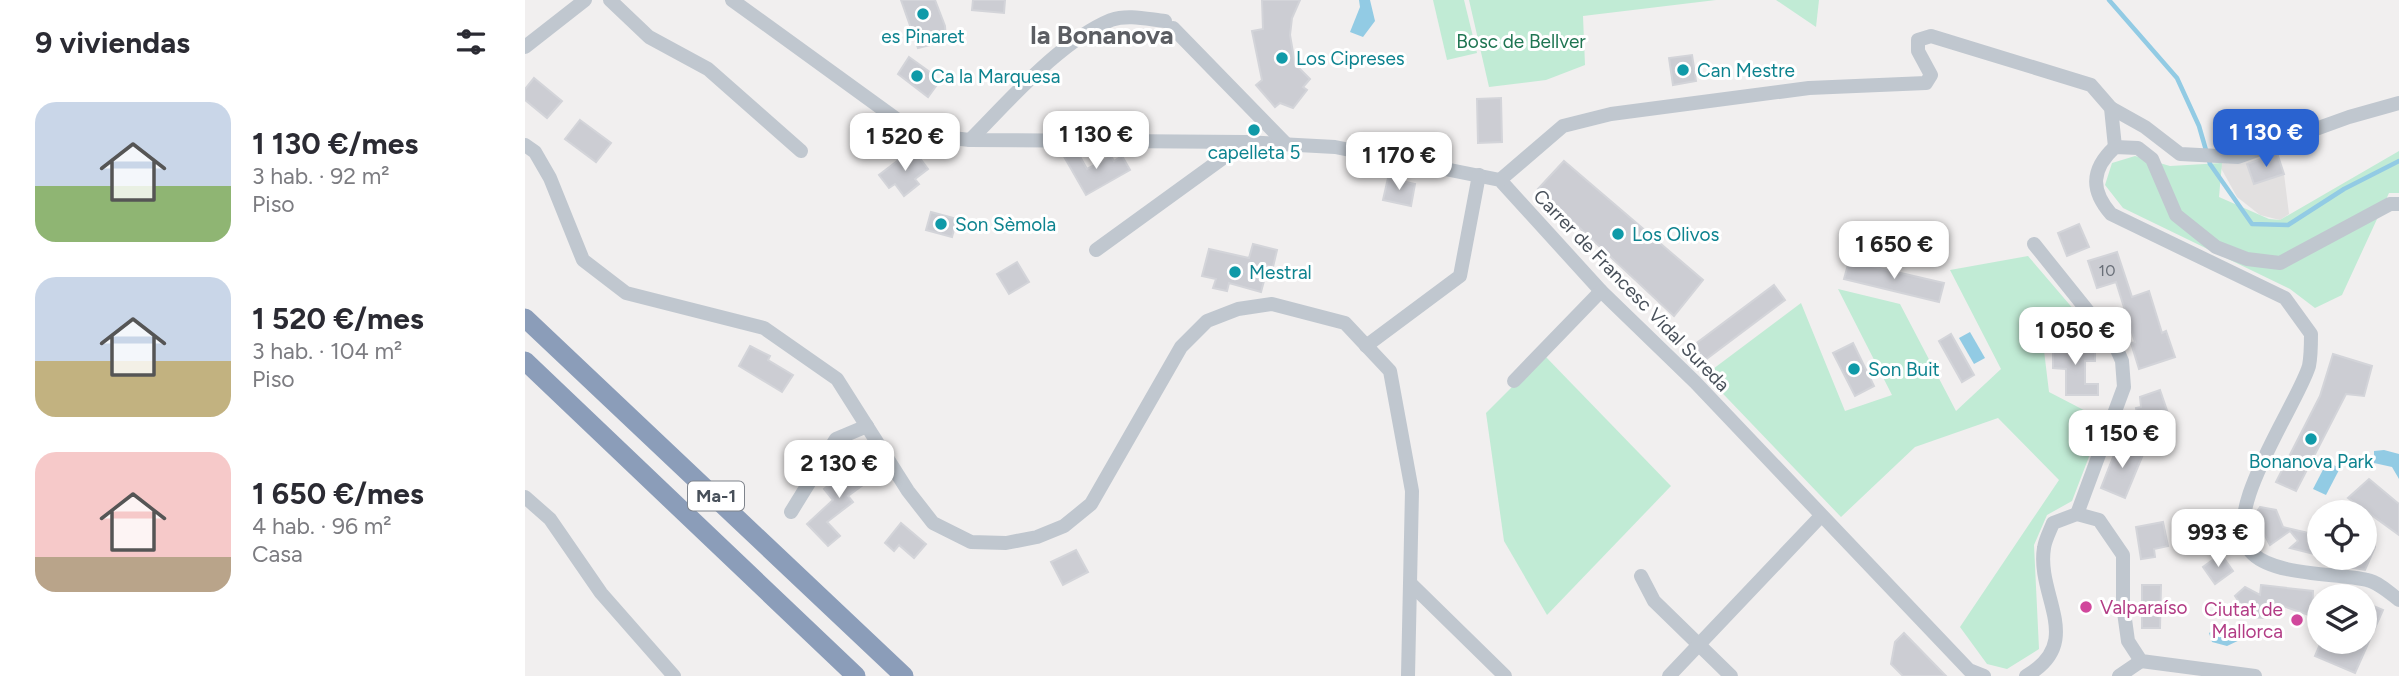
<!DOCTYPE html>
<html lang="es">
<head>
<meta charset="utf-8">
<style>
	body { margin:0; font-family:Figtree,sans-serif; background:#f7f7f7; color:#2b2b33; height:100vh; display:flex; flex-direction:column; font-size:26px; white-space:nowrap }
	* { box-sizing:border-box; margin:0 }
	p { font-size:23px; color:#7c7c81 }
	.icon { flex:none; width:38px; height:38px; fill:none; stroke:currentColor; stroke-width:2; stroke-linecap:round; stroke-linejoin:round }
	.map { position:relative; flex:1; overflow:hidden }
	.sheet { display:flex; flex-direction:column; background:#fff; width:525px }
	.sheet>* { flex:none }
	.tools { position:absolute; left:1782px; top:500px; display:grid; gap:14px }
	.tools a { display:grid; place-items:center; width:70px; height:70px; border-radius:50%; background:#fff; box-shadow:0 4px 10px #0003; font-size:35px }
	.price { position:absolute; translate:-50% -60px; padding:0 16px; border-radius:14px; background:#fff; color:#222; font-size:23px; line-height:46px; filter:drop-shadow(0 2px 4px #0008) }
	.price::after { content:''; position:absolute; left:50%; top:42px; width:21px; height:16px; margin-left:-10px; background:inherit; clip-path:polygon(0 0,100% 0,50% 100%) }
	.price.current { background:#2a63d0; color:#fff }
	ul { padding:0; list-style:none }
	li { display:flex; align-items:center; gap:21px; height:175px; padding:0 35px }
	li span { display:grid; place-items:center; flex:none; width:196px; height:140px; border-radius:21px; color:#555 }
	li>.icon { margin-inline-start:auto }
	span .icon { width:84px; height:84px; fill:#fffc; stroke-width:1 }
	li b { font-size:30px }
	h2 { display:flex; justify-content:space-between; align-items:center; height:84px; padding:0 35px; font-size:30px }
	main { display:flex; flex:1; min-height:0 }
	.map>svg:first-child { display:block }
</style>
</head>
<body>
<main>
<section class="sheet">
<h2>9 viviendas<svg class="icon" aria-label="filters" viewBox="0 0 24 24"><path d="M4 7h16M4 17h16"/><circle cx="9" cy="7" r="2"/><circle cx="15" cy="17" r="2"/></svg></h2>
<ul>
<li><span style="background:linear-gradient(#c9d6e8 60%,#8fb573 0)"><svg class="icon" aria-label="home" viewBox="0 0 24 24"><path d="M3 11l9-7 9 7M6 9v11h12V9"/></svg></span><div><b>1 130 €/mes</b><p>3 hab. · 92 m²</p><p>Piso</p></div></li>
<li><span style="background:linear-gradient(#c9d6e8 60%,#c2b280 0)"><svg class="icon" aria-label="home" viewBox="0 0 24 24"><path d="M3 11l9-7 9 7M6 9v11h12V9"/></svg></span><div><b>1 520 €/mes</b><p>3 hab. · 104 m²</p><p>Piso</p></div></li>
<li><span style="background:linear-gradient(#f6c9c9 75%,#b9a48a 0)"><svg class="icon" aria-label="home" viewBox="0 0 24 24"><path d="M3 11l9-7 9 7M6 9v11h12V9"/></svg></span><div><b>1 650 €/mes</b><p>4 hab. · 96 m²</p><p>Casa</p></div></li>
</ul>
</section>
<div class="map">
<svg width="1874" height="676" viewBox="0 0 1874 676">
	<rect width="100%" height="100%" fill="#f1efef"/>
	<path fill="#e2e0e0" d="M 1752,151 L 1759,174 L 1764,214 L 1755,220 L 1735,215 L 1712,197 L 1692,161 L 1719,161 Z"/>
	<g fill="#c1ebd5">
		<path d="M 908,0 L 939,0 L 952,53 L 922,60 Z"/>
		<path d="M 944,0 L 1191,0 L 1058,16 L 1060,65 L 1021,80 L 964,87 Z"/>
		<path d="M 1251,0 L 1294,0 L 1291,27 Z"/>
		<path d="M 1874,151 L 1874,193 L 1864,193 L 1817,295 L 1790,308 L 1765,289 L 1598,208 L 1580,185 L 1587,163 L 1610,156 L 1645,166 L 1697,163 L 1694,197 L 1744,219 L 1755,220 Z"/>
		<path d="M 1503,256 L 1568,332 L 1517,334 L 1524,392 L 1578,420 L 1547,501 L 1522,515 L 1509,545 L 1514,649 L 1482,669 L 1462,664 L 1435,627 L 1534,480 L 1473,418 L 1390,447 L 1316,517 L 1180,375 L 1276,303 L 1320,411 L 1367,395 L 1313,289 L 1375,304 L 1431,411 L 1476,369 L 1425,270 Z"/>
		<path d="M 1019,355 L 1146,486 L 1022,615 L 979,541 L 961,413 Z"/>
	</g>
	<g fill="#92cbe4">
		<path d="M 834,0 L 845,0 L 850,21 L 838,37 L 825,32 L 835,7 Z"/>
		<path d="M 1445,332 L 1460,358 L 1449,364 L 1434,338 Z"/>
		<path d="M 1859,450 L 1874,454 L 1874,479 L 1867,467 L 1849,463 L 1849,451 Z"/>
		<path d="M 1802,462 L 1815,468 L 1801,495 L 1788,489 Z"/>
		<path d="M 1693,627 L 1717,634 L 1719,638 L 1702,646 L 1687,642 L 1684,633 Z"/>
	</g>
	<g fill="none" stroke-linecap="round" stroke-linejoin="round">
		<path stroke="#92cbe4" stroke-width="4.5" d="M 1584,0 L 1652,78 L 1674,126 L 1685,164 L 1727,224 L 1763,225 L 1819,189 L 1874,161"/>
	</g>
	<g fill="#cccdd3" stroke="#d3d4d9" stroke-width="2">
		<path d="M 376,0 L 410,0 L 420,26 L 421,41 L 393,48 Z"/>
		<path d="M 448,0 L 480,0 L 479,13 L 447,10 Z"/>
		<path d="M 737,0 L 775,0 L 767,18 L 765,35 L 770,64 L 785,79 L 778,87 L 782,90 L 768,108 L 755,103 L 750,107 L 731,85 L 737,80 L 727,31 L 738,29 Z"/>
		<path d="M 1167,55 L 1171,81 L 1148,85 L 1144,58 Z"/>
		<path d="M 384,57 L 409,75 L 408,77 L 414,82 L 403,97 L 373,74 Z"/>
		<path d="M 9,78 L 37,101 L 22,118 L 0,100 L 0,89 Z"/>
		<path d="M 976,98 L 977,142 L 953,143 L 952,99 Z"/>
		<path d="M 55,120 L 86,143 L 71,162 L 40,139 Z"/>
		<path d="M 388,149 L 403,169 L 390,179 L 394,184 L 379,196 L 370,184 L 364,188 L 354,175 Z"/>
		<path d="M 537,153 L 553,153 L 562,169 L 586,156 L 589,161 L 597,156 L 605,170 L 561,195 Z"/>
		<path d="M 1752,153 L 1759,174 L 1729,184 L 1722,164 Z"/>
		<path d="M 1039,161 L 1178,280 L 1149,316 L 1013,189 Z"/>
		<path d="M 863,178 L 890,184 L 886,206 L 858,200 Z"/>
		<path d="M 406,212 L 432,219 L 427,237 L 401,230 Z"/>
		<path d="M 1554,224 L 1564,247 L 1542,256 L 1533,233 Z"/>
		<path d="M 728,244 L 752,250 L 748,267 L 743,266 L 736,292 L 704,283 L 702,291 L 688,288 L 691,279 L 677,276 L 684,249 L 724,258 Z"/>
		<path d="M 1592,252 L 1607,297 L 1624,291 L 1637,333 L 1641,331 L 1650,357 L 1614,369 L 1606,343 L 1610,342 L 1591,282 L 1572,288 L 1563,261 Z"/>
		<path d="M 1324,261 L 1419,283 L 1414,302 L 1319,279 Z"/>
		<path d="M 492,262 L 504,282 L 484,294 L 472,274 Z"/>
		<path d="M 1249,285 L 1260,300 L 1180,360 L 1169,345 Z"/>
		<path d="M 1426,334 L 1449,375 L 1437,382 L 1414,341 Z"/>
		<path d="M 1537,341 L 1560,341 L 1560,350 L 1570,350 L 1570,361 L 1560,361 L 1560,384 L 1573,384 L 1573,395 L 1541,395 L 1541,369 L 1528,368 L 1528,350 L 1537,351 Z"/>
		<path d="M 1328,343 L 1349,386 L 1330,396 L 1308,353 Z"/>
		<path d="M 225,346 L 245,356 L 243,360 L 268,375 L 257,392 L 214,366 Z"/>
		<path d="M 1808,354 L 1847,366 L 1839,396 L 1821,394 L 1771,491 L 1751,482 L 1795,396 Z"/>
		<path d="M 1635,390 L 1646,422 L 1614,425 L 1611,408 L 1616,407 L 1615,397 Z"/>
		<path d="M 1594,442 L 1619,452 L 1600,498 L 1576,488 Z"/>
		<path d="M 329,457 L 346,479 L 323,496 L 328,502 L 302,522 L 315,536 L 303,546 L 282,524 L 308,500 L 299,489 L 322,471 L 317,465 Z"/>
		<path d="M 1844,479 L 1874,504 L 1874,535 L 1823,498 Z"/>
		<path d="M 1735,507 L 1751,510 L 1758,527 L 1792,535 L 1789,554 L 1765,548 L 1773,541 L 1765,531 L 1745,545 L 1729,516 Z"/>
		<path d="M 1638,522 L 1643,546 L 1629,549 L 1630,557 L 1616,559 L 1611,527 Z"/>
		<path d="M 376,523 L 401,544 L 389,558 L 374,545 L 369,551 L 360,543 Z"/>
		<path d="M 1839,529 L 1850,547 L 1840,570 L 1806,564 L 1807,558 L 1839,558 Z"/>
		<path d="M 551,550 L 563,572 L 538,585 L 526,562 Z"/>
		<path d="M 1696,554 L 1708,571 L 1690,584 L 1678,567 Z"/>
		<path d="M 1617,585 L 1636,585 L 1635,628 L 1617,628 Z"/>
		<path d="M 1736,585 L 1788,591 L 1787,616 L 1752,604 L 1741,618 L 1724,617 L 1710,596 L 1720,587 L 1735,595 Z"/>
		<path d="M 1839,602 L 1858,610 L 1830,673 L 1790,656 L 1796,642 L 1839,642 Z"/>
		<path d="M 1379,633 L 1421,676 L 1378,676 L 1366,664 L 1370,642 Z"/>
	</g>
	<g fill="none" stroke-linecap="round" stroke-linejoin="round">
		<g stroke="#c0c7cf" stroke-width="14">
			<path d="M 85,0 L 124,37 L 183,69 L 276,151"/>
			<path d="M 207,0 L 392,134 L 445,140 L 720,142 L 810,147 L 975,180 L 1076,291 L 1170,382 L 1444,670 L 1459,676"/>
			<path d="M 648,28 L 760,143"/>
			<path d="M 0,47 L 60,0"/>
			<path d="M 1586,108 L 1620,127 L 1655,154 L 1713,157 L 1824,117 L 1874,103"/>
			<path d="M 445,140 C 483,102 535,41 586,20 C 603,14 622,19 640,21"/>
			<path d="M 0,145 L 10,152 L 25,178 L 58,260 L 101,293 L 239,328 L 312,379 L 383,491 L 408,523 L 446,542 L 481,543 L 512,537 L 539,526 L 566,504 L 656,347 L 682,321 L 713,309 L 747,304 L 820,323 L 865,371 L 887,491 L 883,676"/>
			<path d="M 975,180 L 1038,126 L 1086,114 L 1284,88 L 1401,83 L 1406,75 L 1393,51 L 1393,40 L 1406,36 L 1566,85 L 1586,108 L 1590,147"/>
			<path d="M 1874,204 L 1865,204 L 1755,263 L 1722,259 L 1691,247 L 1651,215 L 1627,159 L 1613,148 L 1590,147 C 1566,169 1565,190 1586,214 L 1760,298 L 1786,334 C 1786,344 1786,356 1784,366 C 1772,406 1690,519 1728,554 C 1751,576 1812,573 1842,580 C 1853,582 1865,593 1874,600"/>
			<path d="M 1509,244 L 1590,345 L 1597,361 L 1599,387 L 1552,514"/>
			<path d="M 571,250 L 720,142"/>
			<path d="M 841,346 L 935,276 L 954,175"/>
			<path d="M 989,381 L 1076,291"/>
			<path d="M 0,497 L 25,519 L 76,593 L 149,676"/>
			<path d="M 266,512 L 311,439 L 342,426"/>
			<path d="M 1116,576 L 1129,601 L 1206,676"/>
			<path d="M 887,585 L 980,676"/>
			<path d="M 1144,676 L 1295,517"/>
			<path d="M 1501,676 C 1561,642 1511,596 1519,548 C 1520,540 1525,531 1528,523 L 1552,514 L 1574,520 L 1598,555 L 1598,605 L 1603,641 L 1616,661 L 1730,676"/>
			<path d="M 1594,676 L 1616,661"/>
		</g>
		<g stroke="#8b9db9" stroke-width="19">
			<path d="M 0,318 L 379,676"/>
			<path d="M 0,361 L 331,676"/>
		</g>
	</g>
	<g fill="#0f9aa8" stroke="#fff" stroke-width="2.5">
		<circle cx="398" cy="14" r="7"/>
		<circle cx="757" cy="58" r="7"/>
		<circle cx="1158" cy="70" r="7"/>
		<circle cx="392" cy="76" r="7"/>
		<circle cx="729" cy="130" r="7"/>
		<circle cx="416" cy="224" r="7"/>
		<circle cx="1093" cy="234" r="7"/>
		<circle cx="710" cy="272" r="7"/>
		<circle cx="1329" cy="369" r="7"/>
		<circle cx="1786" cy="439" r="7"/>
	</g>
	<g fill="#d1479c" stroke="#fff" stroke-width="2.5">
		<circle cx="1561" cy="607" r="7"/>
		<circle cx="1772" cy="620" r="7"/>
	</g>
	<g text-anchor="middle" stroke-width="6" stroke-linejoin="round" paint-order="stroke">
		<g font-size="16" fill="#696f78">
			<text x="1582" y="276">10</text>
		</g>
		<rect fill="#fff" stroke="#7f848c" stroke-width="2" x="163" y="481.5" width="56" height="29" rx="5"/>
		<g font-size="18" font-weight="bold" fill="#48505a">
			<text x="191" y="502">Ma-1</text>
		</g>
		<g font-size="19" fill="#0d838f" stroke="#fff" text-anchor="start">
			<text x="398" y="43" text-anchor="middle">es Pinaret</text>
			<text x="771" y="65">Los Cipreses</text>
			<text x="1172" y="77">Can Mestre</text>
			<text x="406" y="83">Ca la Marquesa</text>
			<text x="729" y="159" text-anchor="middle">capelleta 5</text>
			<text x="430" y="231">Son Sèmola</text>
			<text x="1107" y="241">Los Olivos</text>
			<text x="724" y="279">Mestral</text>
			<text x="1343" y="376">Son Buit</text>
			<text x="1786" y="468" text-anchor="middle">Bonanova Park</text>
		</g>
		<g font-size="19" fill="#1f7552" stroke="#fff">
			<text x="996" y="48">Bosc de Bellver</text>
		</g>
		<g font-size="19" fill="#48505a" stroke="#fff">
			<text transform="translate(1107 290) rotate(46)" y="7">Carrer de Francesc Vidal Sureda</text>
		</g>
		<g font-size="19" fill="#b23c85" stroke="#fff" text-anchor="start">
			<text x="1575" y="614">Valparaíso</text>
			<text x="1758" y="616" text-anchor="end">Ciutat de<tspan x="1758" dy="22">Mallorca</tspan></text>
		</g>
		<g font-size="26" font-weight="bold" fill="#5c5e63" stroke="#fff">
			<text x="577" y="44">la Bonanova</text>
		</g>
	</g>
</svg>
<div class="tools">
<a><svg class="icon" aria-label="locate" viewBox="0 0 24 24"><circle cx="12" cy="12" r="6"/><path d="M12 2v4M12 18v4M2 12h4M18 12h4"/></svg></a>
<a><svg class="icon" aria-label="layers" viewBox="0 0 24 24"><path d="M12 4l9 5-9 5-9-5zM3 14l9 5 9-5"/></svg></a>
</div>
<b class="price current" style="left:1741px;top:169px">1 130 €</b>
<b class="price" style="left:571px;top:171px">1 130 €</b>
<b class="price" style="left:380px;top:173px">1 520 €</b>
<b class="price" style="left:874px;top:192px">1 170 €</b>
<b class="price" style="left:1369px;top:281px">1 650 €</b>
<b class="price" style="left:1550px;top:367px">1 050 €</b>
<b class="price" style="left:1597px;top:470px">1 150 €</b>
<b class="price" style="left:314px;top:500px">2 130 €</b>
<b class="price" style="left:1693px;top:569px">993 €</b>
</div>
</main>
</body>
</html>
